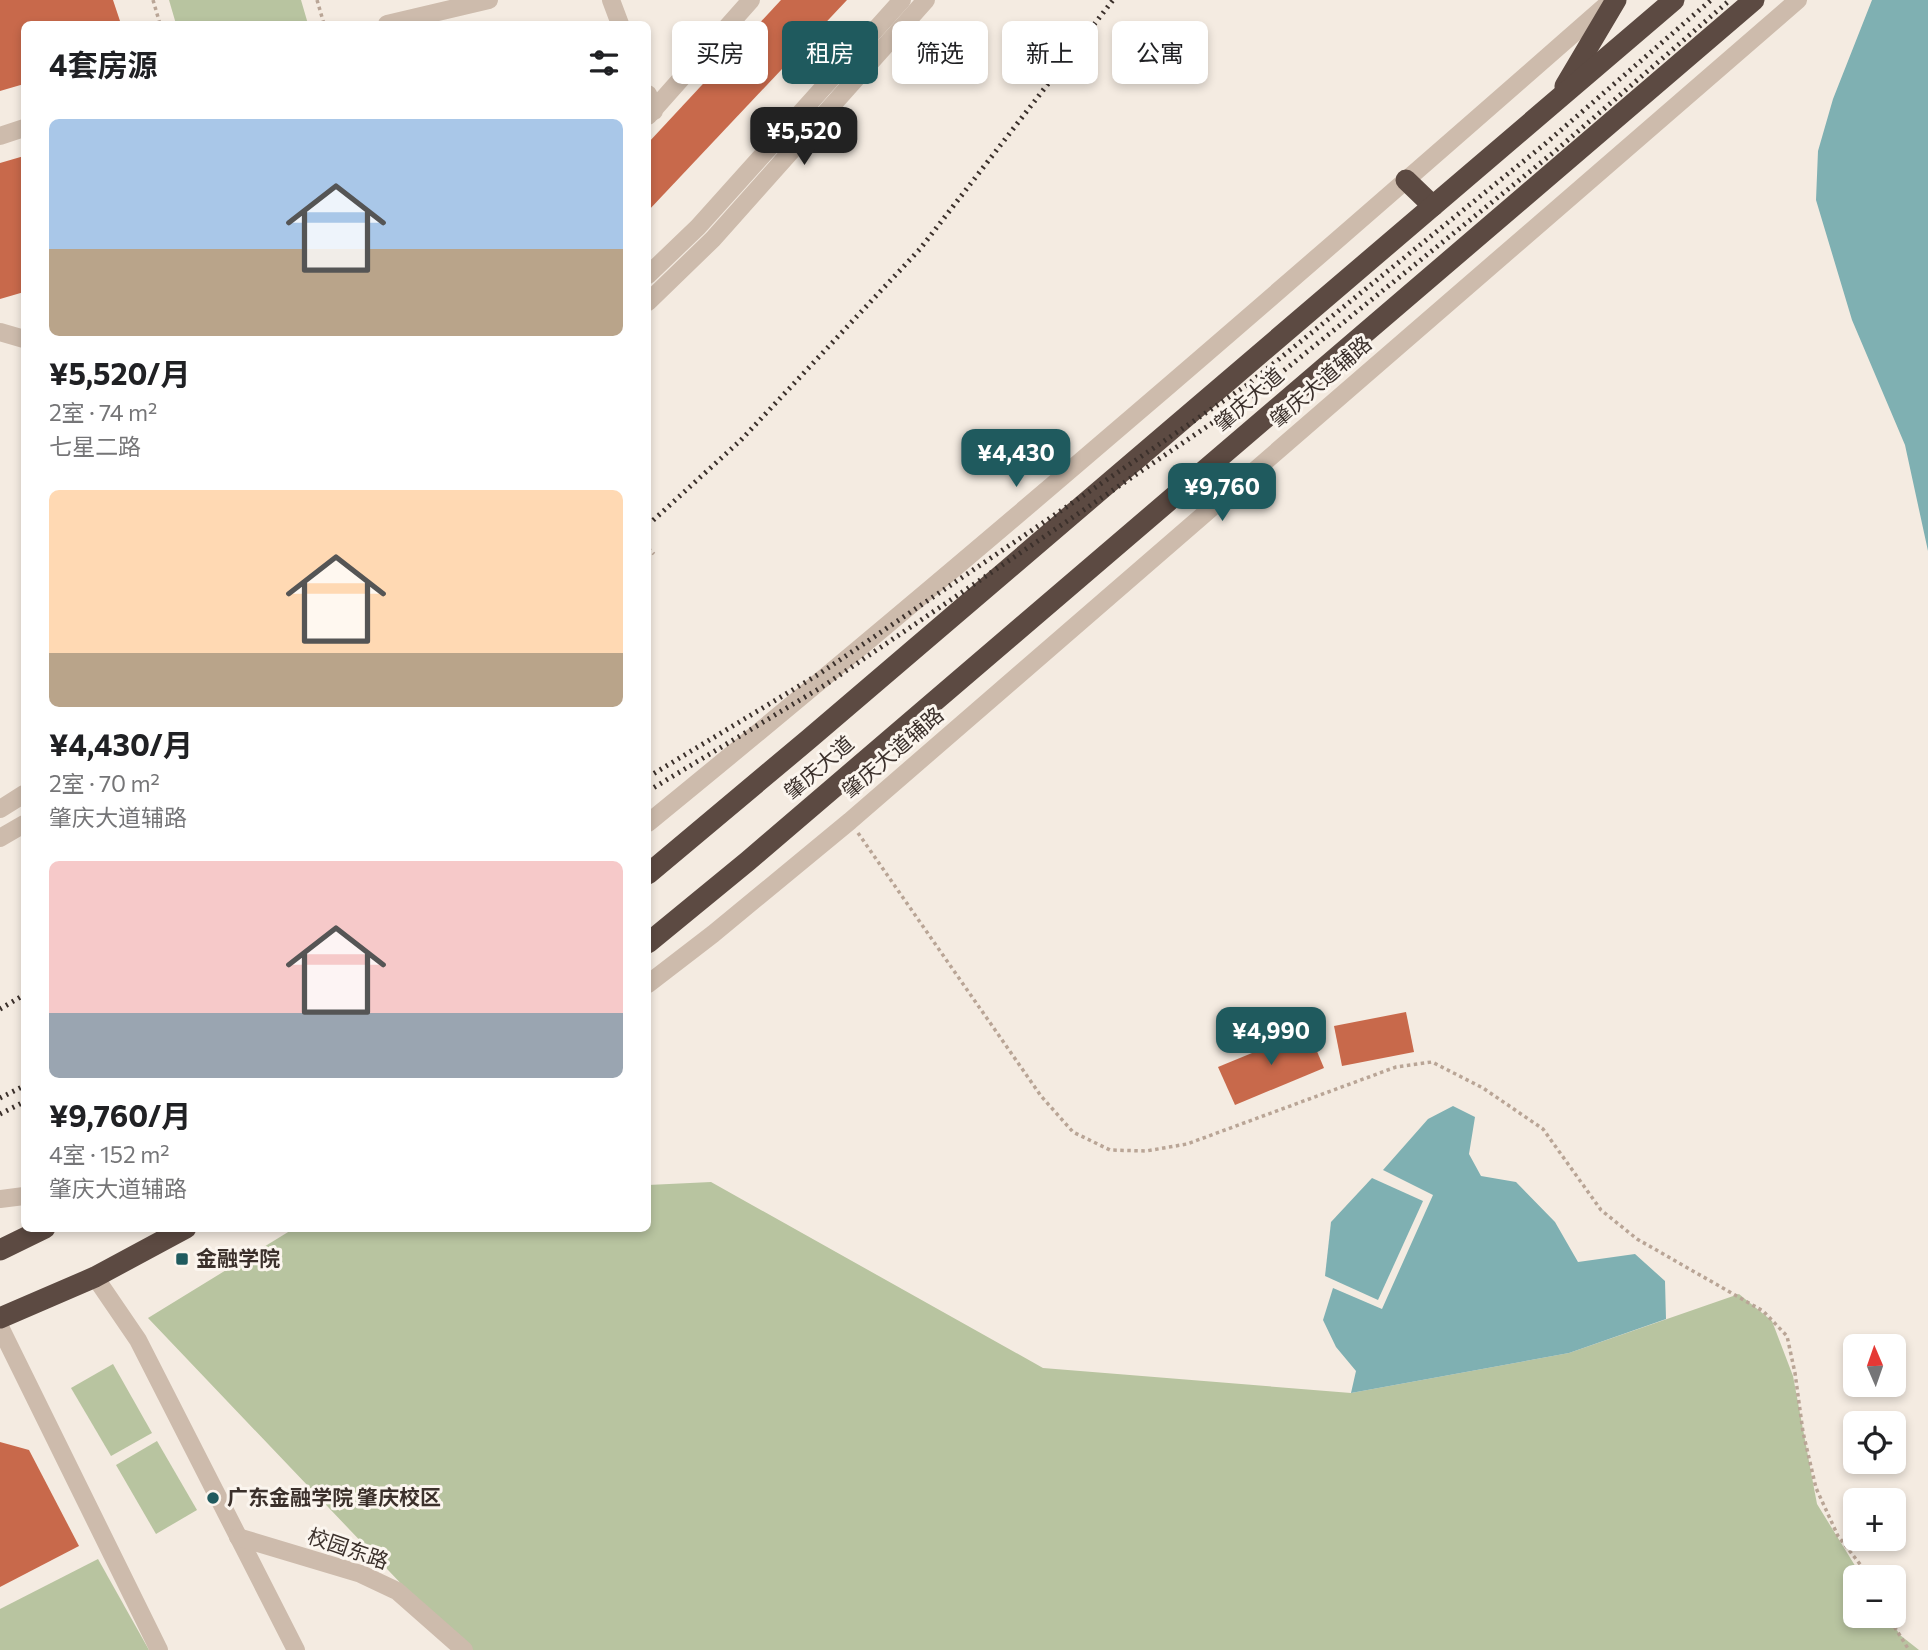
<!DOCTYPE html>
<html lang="zh">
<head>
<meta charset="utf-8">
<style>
	body { margin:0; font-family:Commissioner,"Noto Sans SC",sans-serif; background:#f2f2f2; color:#202124; height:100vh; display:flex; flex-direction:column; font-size:26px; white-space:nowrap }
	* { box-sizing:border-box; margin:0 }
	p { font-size:23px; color:#757577 }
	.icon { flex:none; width:38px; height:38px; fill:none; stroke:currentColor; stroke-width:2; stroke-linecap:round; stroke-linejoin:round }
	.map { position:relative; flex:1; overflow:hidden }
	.panel { position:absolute; left:21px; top:21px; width:630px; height:1211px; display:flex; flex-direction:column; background:#fff; border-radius:10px; box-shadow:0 4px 10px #0003 }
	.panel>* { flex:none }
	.top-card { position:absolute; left:672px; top:21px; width:665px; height:63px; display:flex; gap:14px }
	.needle { width:46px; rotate:358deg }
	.fabs { position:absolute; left:1843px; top:1334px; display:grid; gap:14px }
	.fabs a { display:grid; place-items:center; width:63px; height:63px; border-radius:10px; background:#fff; box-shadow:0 4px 10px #0003; font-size:35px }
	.price { position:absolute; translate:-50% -60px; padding:0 16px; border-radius:14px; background:#1f5a5e; color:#fff; font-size:23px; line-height:46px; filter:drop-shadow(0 2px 4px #0008) }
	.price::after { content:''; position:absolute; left:50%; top:42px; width:21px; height:16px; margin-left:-10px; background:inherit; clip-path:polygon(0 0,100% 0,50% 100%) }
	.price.selected { background:#222; color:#fff }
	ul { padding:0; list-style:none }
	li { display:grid; align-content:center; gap:14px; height:371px; padding:0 28px }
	li span { display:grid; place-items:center; height:217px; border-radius:10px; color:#555 }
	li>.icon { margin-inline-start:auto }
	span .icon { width:126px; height:126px; fill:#fffc; stroke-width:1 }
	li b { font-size:30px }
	h2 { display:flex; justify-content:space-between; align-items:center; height:84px; padding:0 28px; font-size:30px }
	.tag { padding:0 24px; border-radius:10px; background:#fff; box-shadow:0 4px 10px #0003; font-size:24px; line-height:63px }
	.tag.selected { background:#1f5a5e; color:#fff }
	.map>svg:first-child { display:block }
</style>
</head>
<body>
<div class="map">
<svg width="1928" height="1650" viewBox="0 0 1928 1650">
	<rect width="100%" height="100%" fill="#f4ebe1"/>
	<g fill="#b8c4a0">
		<path d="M 169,0 L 301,0 L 308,24 L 176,24 Z"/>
		<path d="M 711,1182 L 1043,1368 L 1351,1393 L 1569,1353 L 1739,1294 L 1772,1321 L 1793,1376 L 1817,1504 L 1862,1577 L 1855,1577 L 1855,1615 L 1887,1615 L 1900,1635 L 1919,1650 L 471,1650 L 429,1613 L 148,1318 L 293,1229 L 648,1228 L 648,1185 Z"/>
		<path d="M 113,1364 L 152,1433 L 111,1456 L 71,1388 Z"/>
		<path d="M 157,1441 L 197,1510 L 156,1534 L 116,1465 Z"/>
		<path d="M 98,1559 L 149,1650 L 0,1650 L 0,1609 Z"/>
	</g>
	<g fill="#7fb0b2">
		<path d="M 1872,0 L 1928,0 L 1928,551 L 1905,445 L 1852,320 L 1816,200 L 1818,151 L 1833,99 Z"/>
		<path d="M 1453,1106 L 1475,1117 L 1469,1154 L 1481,1176 L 1516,1182 L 1555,1222 L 1578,1262 L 1635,1254 L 1665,1281 L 1666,1319 L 1569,1353 L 1351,1393 L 1356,1371 L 1336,1347 L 1323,1320 L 1333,1288 L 1382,1309 L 1433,1195 L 1383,1170 L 1428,1119 Z"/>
		<path d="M 1372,1178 L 1423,1201 L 1378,1300 L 1325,1276 L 1331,1222 Z"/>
	</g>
	<g fill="#c8694b">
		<path d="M 0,0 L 113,0 L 121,24 L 24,24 L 24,84 L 0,91 Z"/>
		<path d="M 781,0 L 847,0 L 648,211 L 648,143 Z"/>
		<path d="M 24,156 L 24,292 L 0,299 L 0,163 Z"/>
		<path d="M 1406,1012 L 1414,1052 L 1342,1066 L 1334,1026 Z"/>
		<path d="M 1308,1030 L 1324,1068 L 1235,1105 L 1218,1067 Z"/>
		<path d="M 0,1442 L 29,1450 L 79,1546 L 0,1587 Z"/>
	</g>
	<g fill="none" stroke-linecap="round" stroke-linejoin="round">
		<g stroke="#b9a596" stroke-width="3.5" stroke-dasharray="3.5 3.5" stroke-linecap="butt">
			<path d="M 153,0 L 160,24"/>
			<path d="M 317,0 L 324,24"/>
			<path d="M 648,548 L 654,554"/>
			<path d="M 858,833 L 1041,1096 L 1073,1132 L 1110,1150 L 1146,1151 L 1187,1144 L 1396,1067 L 1432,1062 L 1483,1088 L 1543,1129 L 1601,1210 L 1637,1239 L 1763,1311 L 1787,1336 L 1795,1373 L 1803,1432 L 1816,1488 L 1838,1536 L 1870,1577"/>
			<path d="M 1887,1615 L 1909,1650"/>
		</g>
		<g stroke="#cdbbac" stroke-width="18">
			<path d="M 611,0 L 620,24"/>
			<path d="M 387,24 L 489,0"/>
			<path d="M 648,94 L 654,111"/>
			<path d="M 648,116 L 751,0"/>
			<path d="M 0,136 L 24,128"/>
			<path d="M 648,275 L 698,227 L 902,0"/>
			<path d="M 648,302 L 713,239 L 926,0"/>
			<path d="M 0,332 L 24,339"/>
			<path d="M 0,809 L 24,794"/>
			<path d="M 648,823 C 975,556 1294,279 1612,0"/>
			<path d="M 0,838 L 24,824"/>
			<path d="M 648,984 L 713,934 L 850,821 L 1798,0"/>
			<path d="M 0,1199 L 24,1196"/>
			<path d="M 95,1277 L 138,1340 L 296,1650"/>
			<path d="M 0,1327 L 159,1650"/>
			<path d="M 238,1537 L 361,1574 L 397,1591 L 464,1650"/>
		</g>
		<g stroke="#5c4a42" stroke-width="21">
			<path d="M 1565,86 L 1616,0"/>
			<path d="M 1406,180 L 1433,206"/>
			<path d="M 648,874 L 809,739 L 1674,0"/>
			<path d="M 648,943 L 748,861 L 1754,0"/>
			<path d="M 0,1250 L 45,1228"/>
			<path d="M 0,1318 L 95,1277 L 186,1228"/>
		</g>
		<g stroke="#3b302b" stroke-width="5" stroke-dasharray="2 5" stroke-linecap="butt">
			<path d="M 648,525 L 741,440 L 920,249 L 1113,0"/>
			<path d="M 648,777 L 819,674 L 1247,385 L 1546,143 L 1711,0"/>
			<path d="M 648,791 L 825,685 L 1255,394 L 1554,152 L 1730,0"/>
			<path d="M 0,1009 L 24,995"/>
			<path d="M 0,1098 L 24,1086"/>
			<path d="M 0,1114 L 24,1102"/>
		</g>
	</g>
	<g fill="#1f5a5e" stroke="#fbf5ee" stroke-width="2.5">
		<rect x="175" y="1252" width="14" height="14" rx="3.5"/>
		<circle cx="213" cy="1498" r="7"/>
	</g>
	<g text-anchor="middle" stroke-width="6" stroke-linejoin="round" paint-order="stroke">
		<g font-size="21" fill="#3b302b" stroke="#fbf5ee">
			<text transform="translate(1321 382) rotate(-41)" y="7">肇庆大道辅路</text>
			<text transform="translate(1249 400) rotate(-41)" y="7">肇庆大道</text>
			<text transform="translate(893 753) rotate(-41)" y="7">肇庆大道辅路</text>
			<text transform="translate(819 768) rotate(-41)" y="7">肇庆大道</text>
			<text transform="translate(348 1549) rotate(19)" y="7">校园东路</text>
		</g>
		<g font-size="21" font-weight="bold" fill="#3b302b" stroke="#fbf5ee" text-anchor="start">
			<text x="196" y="1266">金融学院</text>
			<text x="227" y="1505">广东金融学院 肇庆校区</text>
		</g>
	</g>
</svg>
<div class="fabs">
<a><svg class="needle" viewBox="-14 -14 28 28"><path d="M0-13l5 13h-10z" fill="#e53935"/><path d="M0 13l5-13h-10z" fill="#757577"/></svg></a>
<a><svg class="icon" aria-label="locate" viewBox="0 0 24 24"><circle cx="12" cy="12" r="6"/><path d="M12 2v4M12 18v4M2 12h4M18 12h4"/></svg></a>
<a>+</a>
<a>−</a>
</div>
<b class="price selected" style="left:804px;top:167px">¥5,520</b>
<b class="price" style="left:1016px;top:489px">¥4,430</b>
<b class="price" style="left:1222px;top:523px">¥9,760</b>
<b class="price" style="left:1271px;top:1067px">¥4,990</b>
<div class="top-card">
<a class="tag">买房</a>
<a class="tag selected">租房</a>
<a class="tag">筛选</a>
<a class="tag">新上</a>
<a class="tag">公寓</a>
</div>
<section class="panel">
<h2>4套房源<svg class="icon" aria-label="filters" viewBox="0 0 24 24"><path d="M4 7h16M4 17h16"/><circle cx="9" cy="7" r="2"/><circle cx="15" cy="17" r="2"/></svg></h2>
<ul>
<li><span style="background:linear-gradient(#a9c7e8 60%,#b9a48a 0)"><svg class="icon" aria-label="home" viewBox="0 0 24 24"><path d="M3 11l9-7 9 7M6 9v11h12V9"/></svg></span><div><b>¥5,520/月</b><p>2室 · 74 m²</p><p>七星二路</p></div></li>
<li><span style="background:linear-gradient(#ffd9b3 75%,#b9a48a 0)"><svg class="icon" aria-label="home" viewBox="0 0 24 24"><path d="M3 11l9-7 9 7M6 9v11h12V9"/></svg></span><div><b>¥4,430/月</b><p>2室 · 70 m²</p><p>肇庆大道辅路</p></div></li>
<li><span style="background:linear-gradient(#f6c9c9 70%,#9aa5b1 0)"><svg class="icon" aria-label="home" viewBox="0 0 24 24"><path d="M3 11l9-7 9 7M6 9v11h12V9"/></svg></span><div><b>¥9,760/月</b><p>4室 · 152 m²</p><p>肇庆大道辅路</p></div></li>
</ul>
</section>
</div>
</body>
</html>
